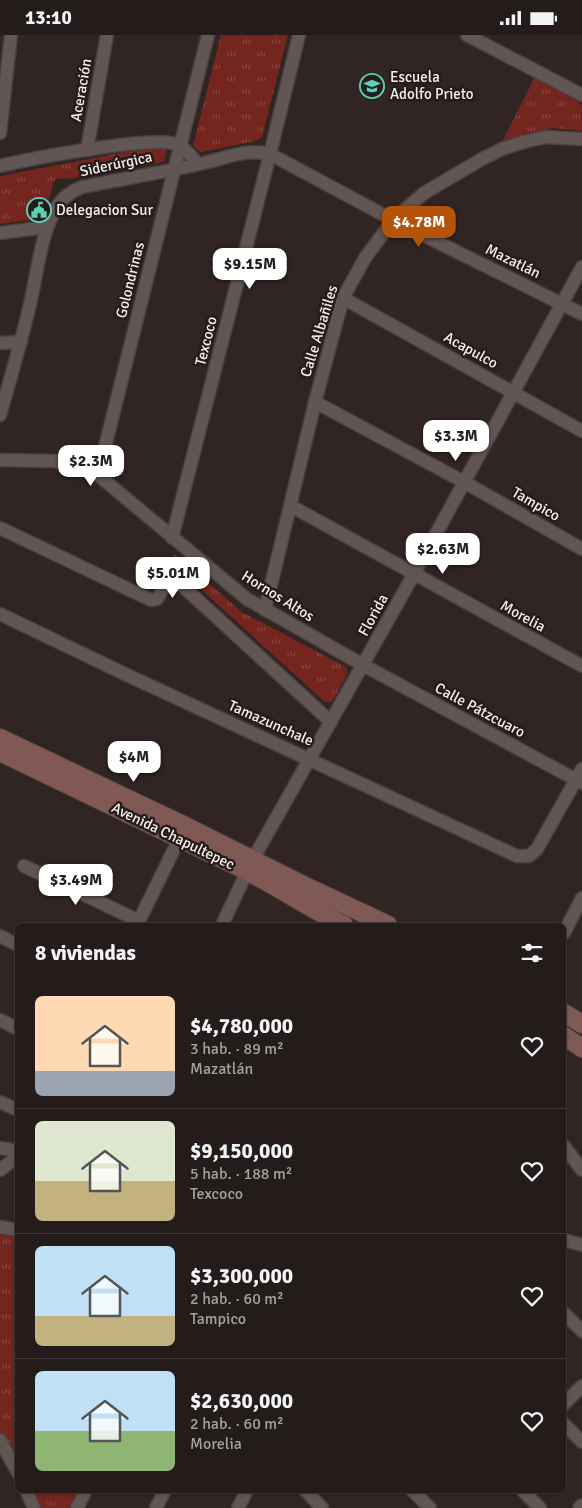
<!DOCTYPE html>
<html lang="es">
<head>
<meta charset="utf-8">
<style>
	body { margin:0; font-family:Signika,sans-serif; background:#302927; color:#f1f3f6; height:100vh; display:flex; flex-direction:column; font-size:19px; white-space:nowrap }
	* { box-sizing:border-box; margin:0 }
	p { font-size:16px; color:#a3a1a2 }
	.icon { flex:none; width:28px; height:28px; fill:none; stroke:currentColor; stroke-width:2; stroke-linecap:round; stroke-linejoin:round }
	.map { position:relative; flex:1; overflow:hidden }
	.drawer { position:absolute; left:15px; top:888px; width:551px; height:570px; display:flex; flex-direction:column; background:#241c1a; border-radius:8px; box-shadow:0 1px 4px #0004,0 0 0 1px #413a39 }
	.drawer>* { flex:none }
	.price { position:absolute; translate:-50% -42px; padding:0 11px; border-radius:10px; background:#fff; color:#222; font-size:16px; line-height:32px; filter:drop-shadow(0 1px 2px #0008) }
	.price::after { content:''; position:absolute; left:50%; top:30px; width:15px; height:11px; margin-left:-8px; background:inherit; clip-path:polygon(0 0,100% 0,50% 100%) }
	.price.current { background:#b45309; color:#fff }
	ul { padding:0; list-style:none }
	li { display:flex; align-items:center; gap:15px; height:125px; padding:0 20px }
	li+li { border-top:1px solid #413a39 }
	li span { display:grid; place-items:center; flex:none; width:140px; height:100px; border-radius:8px; color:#555 }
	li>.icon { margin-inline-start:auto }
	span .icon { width:60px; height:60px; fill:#fffc; stroke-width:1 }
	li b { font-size:21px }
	h2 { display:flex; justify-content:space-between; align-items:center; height:60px; padding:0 20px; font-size:21px }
	.status { display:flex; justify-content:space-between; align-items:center; height:35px; padding:0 25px; background:#241c1a; direction:ltr }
	.status svg { height:14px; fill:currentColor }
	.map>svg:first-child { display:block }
</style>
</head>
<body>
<div class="status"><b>13:10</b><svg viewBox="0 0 49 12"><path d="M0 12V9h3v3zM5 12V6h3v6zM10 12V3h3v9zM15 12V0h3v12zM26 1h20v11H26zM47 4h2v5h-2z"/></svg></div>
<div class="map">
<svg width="582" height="1473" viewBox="0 0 582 1473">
	<defs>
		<pattern id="park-tufts" width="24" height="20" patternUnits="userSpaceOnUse" patternTransform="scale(1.25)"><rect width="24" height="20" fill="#74251e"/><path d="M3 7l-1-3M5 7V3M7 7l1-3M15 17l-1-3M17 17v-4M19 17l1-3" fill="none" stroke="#89453f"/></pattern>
	</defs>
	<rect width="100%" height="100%" fill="#302523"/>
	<g fill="url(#park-tufts)">
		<path d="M 221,0 L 288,0 L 262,102 L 256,106 L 201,117 L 193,111 Z"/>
		<path d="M 536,40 L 582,70 L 582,96 L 552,93 L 501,109 Z"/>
		<path d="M 162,110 L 167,113 L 164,127 L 73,143 L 55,144 L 43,183 L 0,189 L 0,141 Z"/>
		<path d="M 175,519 L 242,577 L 346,632 L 348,638 L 332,667 L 325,667 L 170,526 Z"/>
		<path d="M 0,1197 L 17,1200 L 17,1432 L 0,1399 Z"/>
		<path d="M 30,1455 L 79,1455 L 71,1473 L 39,1473 Z"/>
	</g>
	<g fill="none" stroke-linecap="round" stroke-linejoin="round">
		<defs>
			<g id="minor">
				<path d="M 467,0 L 582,60"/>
				<path d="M 0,98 L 11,0"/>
				<path d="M 87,115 L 107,0"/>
				<path d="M 0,131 C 29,124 158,99 179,110 C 186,114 193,123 198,129"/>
				<path d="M 0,198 L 47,192"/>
				<path d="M 343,263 L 582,396"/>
				<path d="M 0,308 L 21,307"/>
				<path d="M 315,367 L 464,447 L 582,514"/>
				<path d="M 0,380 C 11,342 22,304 31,265 C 37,237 42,194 58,170 C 64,161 72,156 82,152 C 121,144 160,138 199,129 C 223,124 246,113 270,119 L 393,185 L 582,279"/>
				<path d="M 0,425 L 55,426 L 98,440 L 247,564 L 363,630 L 582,748"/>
				<path d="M 98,440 L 208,0"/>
				<path d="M 291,471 L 582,631"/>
				<path d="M 0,493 L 151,565 L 157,564 L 166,549 L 174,545 L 177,546 L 331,687"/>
				<path d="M 172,503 L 270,119 L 299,0"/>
				<path d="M 265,575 L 315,367 L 333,300 L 343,263 L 365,223 L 393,185 L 424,158 L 482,124 L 502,114 L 527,106 L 546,102 L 582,104"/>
				<path d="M 0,579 L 127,640 L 517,821 L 529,821 L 537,814 L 582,734"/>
				<path d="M 24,831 L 139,886"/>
				<path d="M 137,890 L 183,796"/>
				<path d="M 222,890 L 253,824 L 414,539 L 582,232"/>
				<path d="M 564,898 L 582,863"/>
				<path d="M 0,901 L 18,910"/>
				<path d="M 0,985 L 18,994"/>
				<path d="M 0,1067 L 18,1075"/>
				<path d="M 564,1111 L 582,1135"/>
				<path d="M 0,1113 L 18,1116"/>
				<path d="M 0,1135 L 18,1121"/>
				<path d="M 0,1192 L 18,1195"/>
				<path d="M 564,1205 L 582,1210"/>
				<path d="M 564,1278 L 582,1296"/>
				<path d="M 564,1369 L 582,1351"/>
				<path d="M 564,1389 L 582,1407"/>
				<path d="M 0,1405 L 18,1438"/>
				<path d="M 26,1455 L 34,1473"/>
				<path d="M 305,1455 L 322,1473"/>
				<path d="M 412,1455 L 430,1473"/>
				<path d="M 522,1455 L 540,1473"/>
				<path d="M 77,1473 L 86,1455"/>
				<path d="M 156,1473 L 165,1455"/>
				<path d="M 238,1473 L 247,1455"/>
			</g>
			<path id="tertiary" d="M 581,1473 L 582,1472"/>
			<g id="secondary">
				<path d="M 0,703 L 185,791 L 305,851 L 388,890"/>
				<path d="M 0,717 L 247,836 C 280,853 311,874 344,890"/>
				<path d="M 564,978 L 582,989"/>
				<path d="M 564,1001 L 582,1013"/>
			</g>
		</defs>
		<use href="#minor" stroke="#49403e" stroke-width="15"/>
		<use href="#tertiary" stroke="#49403e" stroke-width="18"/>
		<use href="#secondary" stroke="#49403e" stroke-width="20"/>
		<use href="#minor" stroke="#625654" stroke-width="12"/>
		<use href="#tertiary" stroke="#625654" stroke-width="15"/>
		<use href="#secondary" stroke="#815954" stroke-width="18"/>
	</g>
	<defs>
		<symbol id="school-ring" viewBox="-11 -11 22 22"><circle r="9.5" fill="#261c1a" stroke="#5eceb8" stroke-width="1.5"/><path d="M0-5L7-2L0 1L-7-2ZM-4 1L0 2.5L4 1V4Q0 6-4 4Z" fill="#5eceb8"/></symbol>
		<symbol id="civic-ring" viewBox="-11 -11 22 22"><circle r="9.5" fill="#261c1a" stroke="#5eceb8" stroke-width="1.5"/><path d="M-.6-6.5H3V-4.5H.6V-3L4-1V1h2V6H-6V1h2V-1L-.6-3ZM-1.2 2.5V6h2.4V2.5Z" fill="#5eceb8"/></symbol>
	</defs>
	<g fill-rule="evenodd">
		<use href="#school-ring" x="358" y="37" width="28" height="28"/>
		<use href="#civic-ring" x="25" y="161" width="28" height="28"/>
	</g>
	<g text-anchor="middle" stroke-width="5" stroke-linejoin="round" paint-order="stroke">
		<g font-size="15" fill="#f7efee" stroke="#261c1a" text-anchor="start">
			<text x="390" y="47">Escuela<tspan x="390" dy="17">Adolfo Prieto</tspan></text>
			<text x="56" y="180">Delegacion Sur</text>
		</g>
		<g font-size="15" fill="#f7efee" stroke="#261c1a">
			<text transform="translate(81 55) rotate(-80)" y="5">Aceración</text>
			<text transform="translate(116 129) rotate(-12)" y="5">Siderúrgica</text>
			<text transform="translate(513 226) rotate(26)" y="5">Mazatlán</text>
			<text transform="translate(130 245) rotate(-76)" y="5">Golondrinas</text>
			<text transform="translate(319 296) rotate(-73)" y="5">Calle Albañiles</text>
			<text transform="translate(206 306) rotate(-76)" y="5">Texcoco</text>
			<text transform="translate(471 315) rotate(29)" y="5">Acapulco</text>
			<text transform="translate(536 469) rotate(30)" y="5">Tampico</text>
			<text transform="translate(278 561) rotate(32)" y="5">Hornos Altos</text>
			<text transform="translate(373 580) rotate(-61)" y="5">Florida</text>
			<text transform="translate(523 581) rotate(29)" y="5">Morelia</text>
			<text transform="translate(480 675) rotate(28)" y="5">Calle Pátzcuaro</text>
			<text transform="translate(271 688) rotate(24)" y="5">Tamazunchale</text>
			<text transform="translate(173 801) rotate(26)" y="5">Avenida Chapultepec</text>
		</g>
	</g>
</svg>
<b class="price current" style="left:419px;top:213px">$4.78M</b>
<b class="price" style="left:250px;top:255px">$9.15M</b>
<b class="price" style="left:456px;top:427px">$3.3M</b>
<b class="price" style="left:91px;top:452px">$2.3M</b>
<b class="price" style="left:443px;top:540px">$2.63M</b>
<b class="price" style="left:173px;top:564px">$5.01M</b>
<b class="price" style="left:134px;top:748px">$4M</b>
<b class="price" style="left:76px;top:871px">$3.49M</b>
<section class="drawer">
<h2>8 viviendas<svg class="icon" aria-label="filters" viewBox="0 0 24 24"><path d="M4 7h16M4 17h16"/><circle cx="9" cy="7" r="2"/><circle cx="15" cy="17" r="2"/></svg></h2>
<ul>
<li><span style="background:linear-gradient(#ffd9b3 75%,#9aa5b1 0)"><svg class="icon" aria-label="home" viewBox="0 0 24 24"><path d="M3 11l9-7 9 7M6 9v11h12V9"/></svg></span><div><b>$4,780,000</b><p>3 hab. · 89 m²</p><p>Mazatlán</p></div><svg class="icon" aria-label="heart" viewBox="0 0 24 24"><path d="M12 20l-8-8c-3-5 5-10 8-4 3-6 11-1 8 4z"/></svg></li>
<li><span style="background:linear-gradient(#dfe7d0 60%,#c2b280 0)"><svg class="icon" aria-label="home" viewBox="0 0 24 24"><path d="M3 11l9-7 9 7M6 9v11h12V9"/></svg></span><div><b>$9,150,000</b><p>5 hab. · 188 m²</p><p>Texcoco</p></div><svg class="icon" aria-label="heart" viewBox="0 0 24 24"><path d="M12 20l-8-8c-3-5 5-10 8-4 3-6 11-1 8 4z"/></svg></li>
<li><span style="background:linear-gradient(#bfe0f5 70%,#c2b280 0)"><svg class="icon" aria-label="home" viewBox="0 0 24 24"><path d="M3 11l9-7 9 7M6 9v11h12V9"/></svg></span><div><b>$3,300,000</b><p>2 hab. · 60 m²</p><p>Tampico</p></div><svg class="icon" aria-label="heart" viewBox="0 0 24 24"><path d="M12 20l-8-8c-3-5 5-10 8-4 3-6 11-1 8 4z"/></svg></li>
<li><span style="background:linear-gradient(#bfe0f5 60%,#8fb573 0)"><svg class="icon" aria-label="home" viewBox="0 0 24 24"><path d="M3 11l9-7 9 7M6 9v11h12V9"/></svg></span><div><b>$2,630,000</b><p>2 hab. · 60 m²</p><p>Morelia</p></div><svg class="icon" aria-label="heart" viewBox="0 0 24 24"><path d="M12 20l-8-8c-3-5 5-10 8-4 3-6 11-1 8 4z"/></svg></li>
</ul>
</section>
</div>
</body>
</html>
